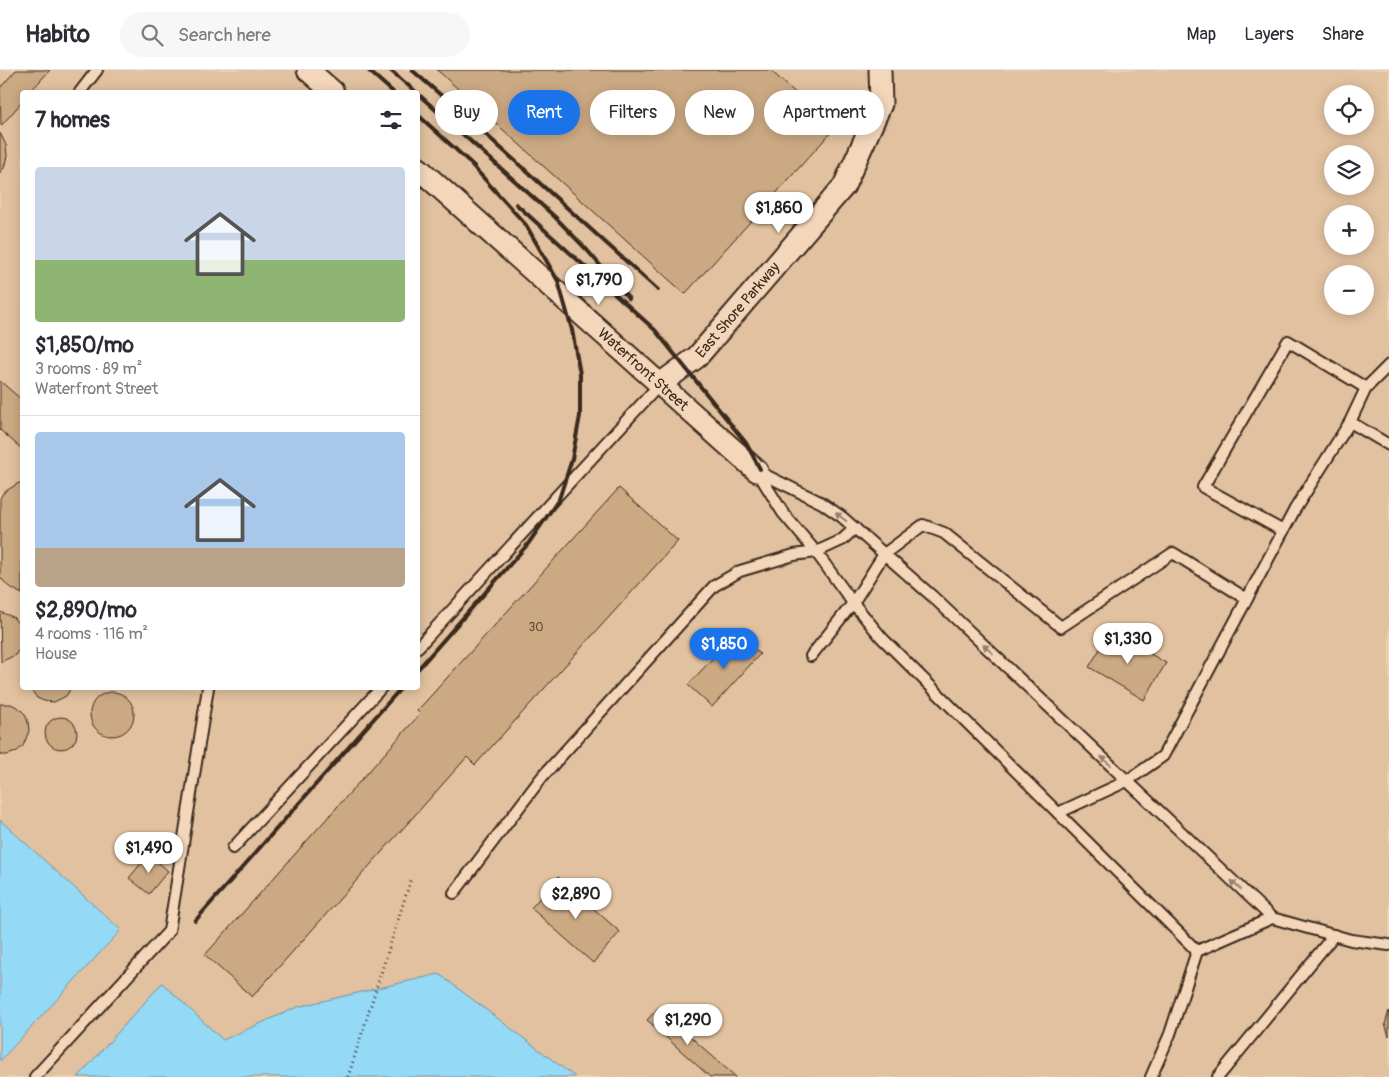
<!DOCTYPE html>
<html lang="en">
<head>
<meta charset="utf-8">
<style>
	body { margin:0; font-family:Pangolin,sans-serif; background:#f7f7f7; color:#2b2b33; height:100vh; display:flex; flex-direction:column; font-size:19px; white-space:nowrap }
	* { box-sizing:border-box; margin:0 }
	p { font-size:16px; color:#7c7c81 }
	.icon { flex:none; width:28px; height:28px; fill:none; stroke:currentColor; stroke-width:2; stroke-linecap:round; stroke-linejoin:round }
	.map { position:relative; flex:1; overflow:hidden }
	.sheet { position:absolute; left:20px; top:20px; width:400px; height:600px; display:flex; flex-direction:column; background:#fff; border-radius:5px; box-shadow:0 2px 12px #0003 }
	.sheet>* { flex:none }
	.hud { position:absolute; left:435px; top:20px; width:475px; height:45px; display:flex; gap:10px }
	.tools { position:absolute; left:1324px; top:15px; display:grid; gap:10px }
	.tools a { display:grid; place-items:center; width:50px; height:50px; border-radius:50%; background:#fff; box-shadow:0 2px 12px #0003; font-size:25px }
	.price { position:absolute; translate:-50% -42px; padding:0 11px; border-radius:18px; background:#fff; color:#222; font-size:16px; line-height:32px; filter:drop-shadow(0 1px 2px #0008) }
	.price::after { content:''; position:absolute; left:50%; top:30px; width:15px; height:11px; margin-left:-8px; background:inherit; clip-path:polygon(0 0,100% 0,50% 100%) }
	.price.current { background:#1a73e8; color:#fff }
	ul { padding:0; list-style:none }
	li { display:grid; align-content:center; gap:10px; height:265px; padding:0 15px }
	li+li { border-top:1px solid #e1e1e2 }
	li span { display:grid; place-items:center; height:155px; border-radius:5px; color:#555 }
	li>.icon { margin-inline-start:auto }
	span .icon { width:90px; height:90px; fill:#fffc; stroke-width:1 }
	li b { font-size:21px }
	h2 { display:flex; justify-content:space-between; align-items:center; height:60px; padding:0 15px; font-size:21px }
	.tag { padding:0 18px; border-radius:22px; background:#fff; box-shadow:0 2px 12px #0003; font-size:18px; line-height:45px }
	.tag.current { background:#1a73e8; color:#fff }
	header { display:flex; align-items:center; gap:30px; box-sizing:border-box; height:70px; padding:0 25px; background:#fff; border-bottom:1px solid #e1e1e2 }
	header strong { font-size:24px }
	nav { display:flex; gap:28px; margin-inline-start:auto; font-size:18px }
	.search { width:350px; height:45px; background:#f7f7f7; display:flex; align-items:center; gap:12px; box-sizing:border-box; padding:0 18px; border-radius:28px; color:#7c7c81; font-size:19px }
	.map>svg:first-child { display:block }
</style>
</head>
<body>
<header>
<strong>Habito</strong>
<div class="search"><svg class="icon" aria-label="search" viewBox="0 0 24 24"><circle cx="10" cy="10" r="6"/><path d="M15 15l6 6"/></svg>Search here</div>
<nav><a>Map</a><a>Layers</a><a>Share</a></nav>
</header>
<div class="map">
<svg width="1389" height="1007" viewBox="0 0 1389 1007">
	<rect width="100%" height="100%" fill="#efd0af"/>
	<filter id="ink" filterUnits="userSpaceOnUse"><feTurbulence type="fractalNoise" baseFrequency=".02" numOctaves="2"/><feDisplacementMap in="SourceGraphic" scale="10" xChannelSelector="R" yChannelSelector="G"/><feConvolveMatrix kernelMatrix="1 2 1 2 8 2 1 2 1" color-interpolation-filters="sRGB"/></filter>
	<g filter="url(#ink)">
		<path fill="#e1c19f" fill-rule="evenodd" d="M 0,0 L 1389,0 L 1389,1007 L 575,1007 L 439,904 L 297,937 L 223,970 L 162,914 L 78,1007 L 0,1007 L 0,991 L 121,860 L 0,750 ZM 22,22 L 418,22 L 418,618 L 22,618 ZM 1332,24 L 1365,24 L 1365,56 L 1332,56 ZM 1332,84 L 1365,84 L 1365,116 L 1332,116 ZM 1332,144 L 1365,144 L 1365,176 L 1332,176 ZM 1332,204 L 1365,204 L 1365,236 L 1332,236 Z"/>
		<g fill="#94d9f6" stroke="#7093a0">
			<path d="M 0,750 L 121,860 L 0,991 Z"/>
			<path d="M 439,904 L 575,1007 L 78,1007 L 162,913 L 223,970 L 297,937 Z"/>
		</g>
		<g fill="#cba983" stroke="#3b2a1e">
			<path d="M 16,0 L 50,0 L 30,22 L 22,22 L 22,32 L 1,56 L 0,18 Z"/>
			<path d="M 437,0 L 770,0 L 835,58 L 685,224 Z"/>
			<path d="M 0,63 L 6,75 L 7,86 L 4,98 L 0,104 Z"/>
			<path d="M 0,311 L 22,330 L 22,379 L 0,360 Z"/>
			<path d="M 22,412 L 22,524 L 8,516 L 0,507 L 0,428 L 3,423 L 17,414 Z"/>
			<path d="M 619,418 L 678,471 L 475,695 L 467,687 L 252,927 L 205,885 L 420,644 L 417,641 Z"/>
			<path d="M 0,542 L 13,547 L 20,556 L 22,567 L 21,577 L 15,585 L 1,592 Z"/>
			<path d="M 1111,561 L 1166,593 L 1144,630 L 1089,597 Z"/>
			<path d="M 736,563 L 760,584 L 712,637 L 688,615 Z"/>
			<path d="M 30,618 L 71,618 L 66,626 L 54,632 L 44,631 L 37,628 Z"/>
			<circle cx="112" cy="644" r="22"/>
			<path d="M 0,634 L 11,634 L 19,638 L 25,644 L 28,652 L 29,661 L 23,676 L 16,682 L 7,685 L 0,685 Z"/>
			<circle cx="61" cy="663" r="16"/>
			<path d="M 149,784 L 168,801 L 149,824 L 129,808 Z"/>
			<path d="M 558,807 L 620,862 L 593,893 L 531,838 Z"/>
			<path d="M 658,938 L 736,1007 L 710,1007 L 647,950 Z"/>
			<path d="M 1389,941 L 1389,966 L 1385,954 Z"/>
		</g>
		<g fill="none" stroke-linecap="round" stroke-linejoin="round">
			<defs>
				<g id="service">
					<path d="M 80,22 L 97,0"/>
					<path d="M 1350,352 L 1389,375"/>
					<path d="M 1283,461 L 1203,417 L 1288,271 L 1366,318"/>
					<path d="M 418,577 L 660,314"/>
					<path d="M 811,586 L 853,533 L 884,484 L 923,455 L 944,463 L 1061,557 L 1173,483 L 1247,529"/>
					<path d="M 1058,743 L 1127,711 L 1163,686 L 1295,439 L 1350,352 L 1366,318 L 1389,295"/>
					<path d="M 233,778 L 381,618"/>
					<path d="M 454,823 L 542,707 L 714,516 L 740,501 L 794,485 L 816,482 L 842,470 L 855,458"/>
					<path d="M 1197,881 L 882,568 L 853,533 L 816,482 L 783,443 L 757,401 L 822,433 L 842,447 L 932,526 L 1272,848"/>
					<path d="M 35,1007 L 169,861 L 208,618"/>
					<path d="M 1151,1007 L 1170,964 L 1197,881 L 1272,848 L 1351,870 L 1389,875"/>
					<path d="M 1218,1007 L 1334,865"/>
				</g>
				<g id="minor">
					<path d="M 308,0 L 333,22"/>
					<path id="s1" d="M 418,98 L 757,401"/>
					<path id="s2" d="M 660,314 L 697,287 L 844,116 L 881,34 L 880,0"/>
				</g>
			</defs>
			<use href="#service" stroke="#3b2a1e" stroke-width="14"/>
			<use href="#minor" stroke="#3b2a1e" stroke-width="25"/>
			<path stroke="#3b2a1e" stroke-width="3" stroke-dasharray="1 4" stroke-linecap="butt" d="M 348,1007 L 411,809"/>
			<use href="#service" stroke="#f4d7bb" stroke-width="10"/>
			<use href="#minor" stroke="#f4d7bb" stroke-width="21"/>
			<g stroke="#3b2a1e" stroke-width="4">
				<path d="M 368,0 L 393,22"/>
				<path d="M 390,0 L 416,22"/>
				<path d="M 412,0 L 482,61 L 658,220"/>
				<path d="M 418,24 L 555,147 L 587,180 L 629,229"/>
				<path d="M 418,45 L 475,97"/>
				<path d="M 516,134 L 655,260 L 746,373 L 760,399"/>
				<path d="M 418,599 L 528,474 L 559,429 L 572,389 L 580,346 L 580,304 L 572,260 L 558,211 L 526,155 L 470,93"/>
				<path d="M 195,851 L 401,618"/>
			</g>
		</g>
		<defs><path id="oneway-solid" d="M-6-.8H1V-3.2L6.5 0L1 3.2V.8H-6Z" transform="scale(1.25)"/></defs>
		<g fill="#98806c">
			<use href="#oneway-solid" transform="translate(841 447) rotate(-142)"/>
			<use href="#oneway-solid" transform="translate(988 579) rotate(-137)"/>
			<use href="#oneway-solid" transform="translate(1106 691) rotate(-137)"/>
			<use href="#oneway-solid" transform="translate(1236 815) rotate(-137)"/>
		</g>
	</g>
	<g text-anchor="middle" stroke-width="4" stroke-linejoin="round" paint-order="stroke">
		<g font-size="12" fill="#5f4a37">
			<text x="536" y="561">30</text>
		</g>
		<g font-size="15" fill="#3b2a1e" stroke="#f4d7bb">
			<text dy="5" stroke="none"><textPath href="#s2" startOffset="108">East Shore Parkway</textPath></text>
			<text dy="5" stroke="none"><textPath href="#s1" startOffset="302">Waterfront Street</textPath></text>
		</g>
	</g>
</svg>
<div class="tools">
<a><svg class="icon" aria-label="locate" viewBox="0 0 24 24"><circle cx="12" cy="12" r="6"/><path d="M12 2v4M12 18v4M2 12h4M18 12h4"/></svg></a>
<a><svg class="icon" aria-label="layers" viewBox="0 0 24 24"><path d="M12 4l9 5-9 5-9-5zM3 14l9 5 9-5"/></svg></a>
<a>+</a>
<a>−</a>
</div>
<b class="price" style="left:779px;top:164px">$1,860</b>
<b class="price" style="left:599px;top:236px">$1,790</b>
<b class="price" style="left:1128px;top:595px">$1,330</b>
<b class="price current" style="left:724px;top:600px">$1,850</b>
<b class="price" style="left:149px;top:804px">$1,490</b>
<b class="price" style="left:576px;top:850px">$2,890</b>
<b class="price" style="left:688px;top:976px">$1,290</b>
<div class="hud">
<a class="tag">Buy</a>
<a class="tag current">Rent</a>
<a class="tag">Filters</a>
<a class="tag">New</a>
<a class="tag">Apartment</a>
</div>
<section class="sheet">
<h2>7 homes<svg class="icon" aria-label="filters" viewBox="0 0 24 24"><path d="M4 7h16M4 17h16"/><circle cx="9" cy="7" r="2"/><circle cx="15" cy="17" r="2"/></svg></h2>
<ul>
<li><span style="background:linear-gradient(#c9d6e8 60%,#8fb573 0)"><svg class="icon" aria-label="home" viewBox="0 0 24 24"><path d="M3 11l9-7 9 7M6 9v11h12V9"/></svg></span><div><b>$1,850/mo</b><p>3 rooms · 89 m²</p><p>Waterfront Street</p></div></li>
<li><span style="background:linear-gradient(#a9c7e8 75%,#b9a48a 0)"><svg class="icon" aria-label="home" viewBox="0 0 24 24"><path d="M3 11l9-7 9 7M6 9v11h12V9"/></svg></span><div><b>$2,890/mo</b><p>4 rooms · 116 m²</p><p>House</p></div></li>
</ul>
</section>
</div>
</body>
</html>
